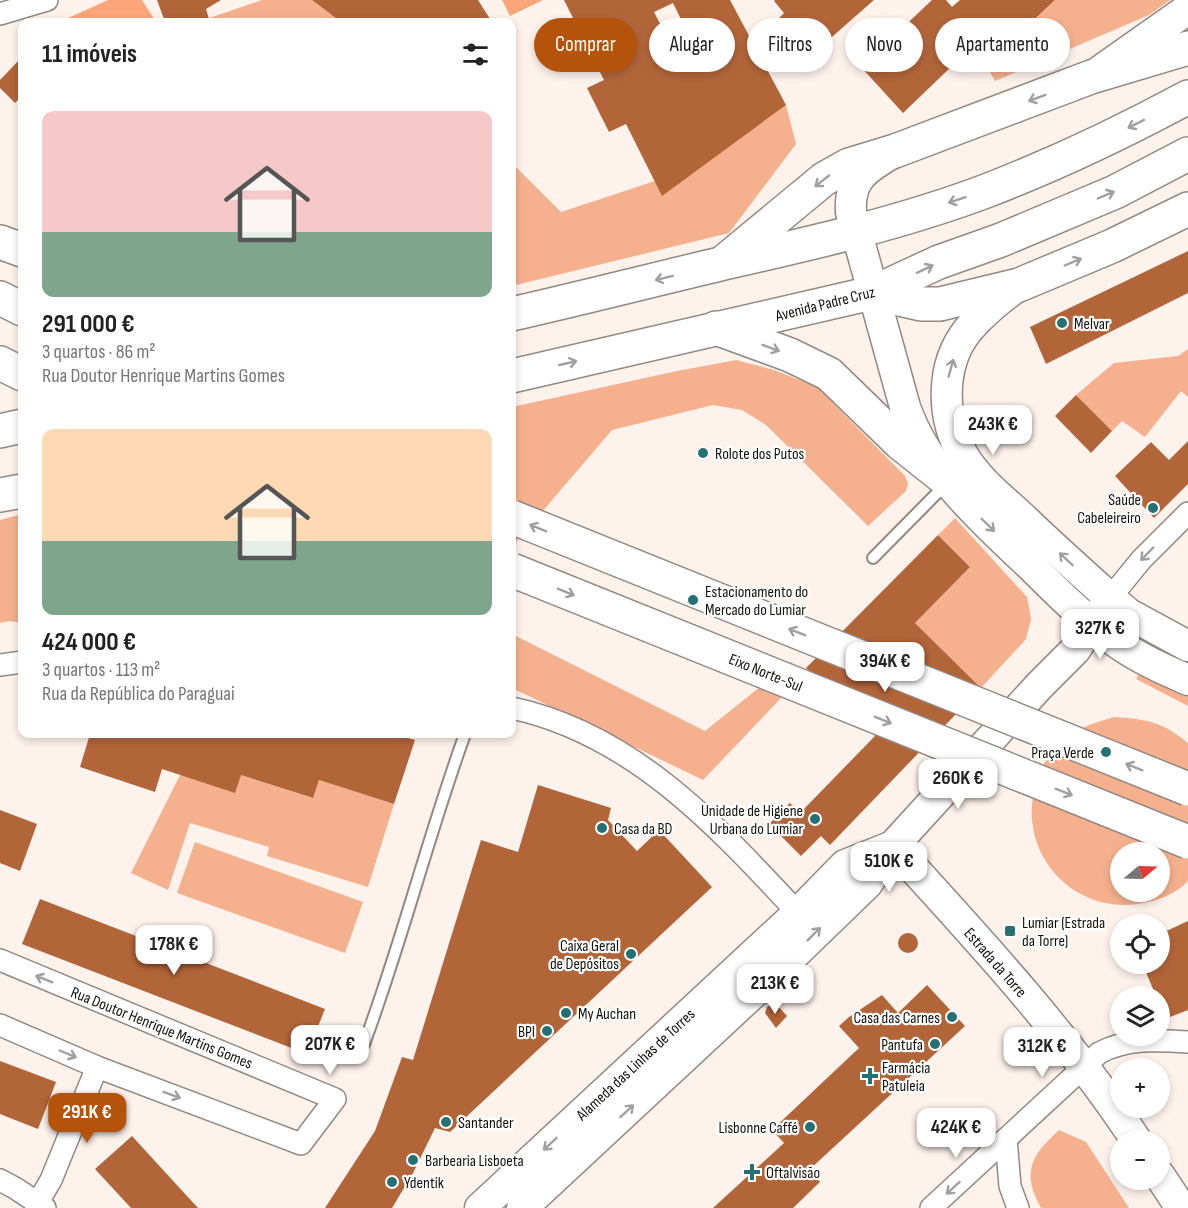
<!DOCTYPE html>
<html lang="pt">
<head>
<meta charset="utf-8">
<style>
	body { margin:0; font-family:"Sofia Sans Condensed",sans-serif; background:#f6f6f6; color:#222; height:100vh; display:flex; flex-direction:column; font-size:22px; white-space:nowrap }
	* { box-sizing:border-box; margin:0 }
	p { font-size:20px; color:#767676 }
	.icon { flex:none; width:33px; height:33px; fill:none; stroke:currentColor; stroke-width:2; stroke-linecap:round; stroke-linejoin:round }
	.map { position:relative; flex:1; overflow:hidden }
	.panel { position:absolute; left:18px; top:18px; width:498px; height:720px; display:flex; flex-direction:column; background:#fff; border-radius:12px; box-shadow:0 3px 9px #0003 }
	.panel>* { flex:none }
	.hud { position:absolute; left:534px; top:18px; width:564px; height:54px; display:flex; gap:12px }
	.needle { width:39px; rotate:71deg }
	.controls { position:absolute; left:1110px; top:842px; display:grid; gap:12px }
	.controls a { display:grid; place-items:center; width:60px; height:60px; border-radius:50%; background:#fff; box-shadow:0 3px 9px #0003; font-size:30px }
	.price { position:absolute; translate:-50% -51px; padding:0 14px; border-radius:12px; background:#fff; color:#222; font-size:20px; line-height:39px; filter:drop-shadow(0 2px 3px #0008) }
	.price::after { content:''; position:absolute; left:50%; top:36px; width:18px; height:14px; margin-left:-9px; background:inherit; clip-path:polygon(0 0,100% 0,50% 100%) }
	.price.on { background:#b45309; color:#fff }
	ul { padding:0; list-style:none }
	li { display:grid; align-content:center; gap:12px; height:318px; padding:0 24px }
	li span { display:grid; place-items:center; height:186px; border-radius:12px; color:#555 }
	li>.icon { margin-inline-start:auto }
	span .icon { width:108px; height:108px; fill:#fffc; stroke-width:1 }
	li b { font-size:26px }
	h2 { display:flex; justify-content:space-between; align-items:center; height:72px; padding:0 24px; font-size:26px }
	.tag { padding:0 21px; border-radius:27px; background:#fff; box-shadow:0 3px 9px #0003; font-size:21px; line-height:54px }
	.tag.on { background:#b45309; color:#fff }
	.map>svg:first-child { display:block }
</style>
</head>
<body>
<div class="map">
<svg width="1188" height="1208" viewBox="0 0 1188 1208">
	<rect width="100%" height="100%" fill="#fef2ed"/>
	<g fill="#f5b18e" fill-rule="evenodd">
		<path d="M 262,0 L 312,0 L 341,22 L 198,22 Z"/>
		<path d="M 1055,0 L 1170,0 L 1149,15 L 995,81 L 987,67 Z"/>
		<path d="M 786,105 L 796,144 L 729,233 L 512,286 L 512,163 L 561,212 L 655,181 L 662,195 Z"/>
		<path d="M 1188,349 L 1188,397 L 1181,391 L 1145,437 L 1122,421 L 1112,431 L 1076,395 L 1114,363 L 1178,356 Z"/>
		<path d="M 736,360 L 774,370 L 817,387 L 905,476 L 908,484 L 906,491 L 868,526 L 766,425 L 742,410 L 713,405 L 612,430 L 512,547 L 512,407 L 677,371 Z"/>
		<path d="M 22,514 L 22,623 L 10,621 L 0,623 L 0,520 Z"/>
		<path d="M 955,518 L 1027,597 L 1031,619 L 1026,639 L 981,688 L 915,623 L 970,567 L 938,535 Z"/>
		<path d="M 512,634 L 705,731 L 791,662 L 804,674 L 703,780 L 512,688 Z"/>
		<path d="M 1141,670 L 1188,695 L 1188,706 L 1136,679 Z"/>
		<path d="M 1114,717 C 1146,719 1163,722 1188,743 L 1188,881 C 1178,892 1162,899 1148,902 C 1075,920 1013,852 1037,781 C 1041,767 1049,752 1061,742 C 1076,728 1094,723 1114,717 ZM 1120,852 L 1160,852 L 1160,891 L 1120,891 Z"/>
		<path d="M 180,775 L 241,775 L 312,798 L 319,780 L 394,804 L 368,887 L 267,856 L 269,847 L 190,823 L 168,890 L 131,873 Z"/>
		<path d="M 195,842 L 363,902 L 345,953 L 177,893 Z"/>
		<path d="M 1059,1130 L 1086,1142 L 1129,1208 L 1041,1208 C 1021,1172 1031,1156 1059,1130 Z"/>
	</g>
	<g fill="#fba67a">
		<path d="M 108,0 L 142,0 L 156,22 L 70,22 L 66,19 Z"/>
		<path d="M 502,0 L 543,0 L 510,16 Z"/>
	</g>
	<g fill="#b3653a" fill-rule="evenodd">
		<path d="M 157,0 L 221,0 L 206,9 L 209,19 L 198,22 L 165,22 Z"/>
		<path d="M 312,0 L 478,0 L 492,22 L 341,22 Z"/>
		<path d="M 564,0 L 730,0 L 786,105 L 662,196 L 626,124 L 609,132 L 587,88 L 604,80 ZM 673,3 L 698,54 L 680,63 L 654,12 Z"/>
		<path d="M 775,0 L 874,0 L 816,51 L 805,39 L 799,44 L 777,20 L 784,13 L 774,1 Z"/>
		<path d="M 932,0 L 946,0 L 952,7 L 960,0 L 1055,0 L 993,59 L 977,42 L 903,113 L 861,67 Z"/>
		<path d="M 22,57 L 22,96 L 15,103 L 0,88 L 0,80 Z"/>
		<path d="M 1188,251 L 1188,293 L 1046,364 L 1030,327 Z"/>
		<path d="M 1076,395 L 1112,431 L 1091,453 L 1055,416 Z"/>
		<path d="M 1188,441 L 1188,484 L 1154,518 L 1115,476 L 1151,442 L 1169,460 Z"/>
		<path d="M 938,535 L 970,567 L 915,623 L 981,688 L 830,845 L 821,836 L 801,856 L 769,824 L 790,803 L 800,813 L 875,736 L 806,668 Z"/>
		<path d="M 90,734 L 328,734 L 333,735 L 334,734 L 394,734 L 415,740 L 394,804 L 319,780 L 313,798 L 241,775 L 235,793 L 162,769 L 155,792 L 80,767 Z"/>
		<path d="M 538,785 L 611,808 L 608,820 L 637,851 L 659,830 L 712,887 L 450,1132 L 435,1128 L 413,1173 L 392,1208 L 325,1208 L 375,1131 L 402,1057 L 413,1060 L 481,840 L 518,852 Z"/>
		<path d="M 0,810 L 37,824 L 20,871 L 0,863 Z"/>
		<path d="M 40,899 L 325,1009 L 307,1054 L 22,944 Z"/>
		<path d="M 1188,921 L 1188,1010 L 1165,1019 L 1160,1006 L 1160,996 L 1156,996 L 1142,963 L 1160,963 L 1160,934 Z"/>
		<circle cx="908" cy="943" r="10"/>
		<path d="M 927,985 L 965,1026 L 809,1170 L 820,1182 L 793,1208 L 713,1208 L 784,1143 L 772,1130 L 859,1048 L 839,1026 L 849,1017 L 882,995 L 898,1013 Z"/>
		<path d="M 772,1004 L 777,1005 L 787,1016 L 776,1028 L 765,1013 L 767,1007 Z"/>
		<path d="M 0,1061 L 56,1082 L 38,1129 L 0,1114 Z"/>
		<path d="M 132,1136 L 175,1183 L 198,1208 L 131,1208 L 95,1169 Z"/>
	</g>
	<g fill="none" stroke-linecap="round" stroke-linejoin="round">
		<defs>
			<g id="lane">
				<path d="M 873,558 L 946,484"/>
				<path d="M 364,1044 C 402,942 428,836 465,734"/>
			</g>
			<g id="street">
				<path d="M 0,14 L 47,0"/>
				<path d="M 1110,598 L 1141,560 L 1188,513"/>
				<path d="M 0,665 L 22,662"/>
				<path d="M 512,708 C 633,734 717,826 798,913"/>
				<path d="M 0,960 L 335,1099 L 301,1144 L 97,1067 L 0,1025"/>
				<path d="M 1006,1139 L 1010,1186 L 1018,1208"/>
				<path d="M 0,1180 L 15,1188 L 45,1208"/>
				<path d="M 38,1202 L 51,1180 L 97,1067"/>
				<path d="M 931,1208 L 1099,1053 C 1127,1038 1157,1040 1188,1042"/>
			</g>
			<g id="secondary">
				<path d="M 1100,71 L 1188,9"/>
				<path d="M 889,155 C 864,170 849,180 851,212 L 905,407 C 927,471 983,521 1031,566 C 1057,592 1085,620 1116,642 C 1138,658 1163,669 1188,680"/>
				<path d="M 1019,285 C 1000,299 983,312 968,330 C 940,365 941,418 963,455 C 978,481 1004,500 1026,521 C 1053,547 1081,572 1110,598 L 1129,614 L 1188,646"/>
				<path d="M 893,846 C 978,939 1066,1034 1136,1140"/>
				<path d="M 1160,1176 L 1181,1208"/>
				<path d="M 480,1208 L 798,913 L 845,865 L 893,846"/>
				<path d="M 522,1208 L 779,969 L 867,884 L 893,846 L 1040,685 L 1075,650 L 1110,598"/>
			</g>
			<g id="highway">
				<path d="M 0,242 L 22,250"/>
				<path d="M 726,260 L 824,179 L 849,165 L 895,151 L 1091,77 L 1188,48"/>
				<path d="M 872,293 L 921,304 L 940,304 L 1019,285 L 1112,246 L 1188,209"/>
				<path d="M 0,298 L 22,309"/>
				<path d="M 512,314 C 582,298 653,280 724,263 C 812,243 901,223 986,191 C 1056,164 1123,132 1188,97"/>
				<path d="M 716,328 L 790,355 L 829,374 L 900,443 L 949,482"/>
				<path d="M 0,363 L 22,374"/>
				<path d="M 512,376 L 872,293 L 939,262 L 1001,240 L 1115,192 L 1188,154"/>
				<path d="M 0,431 L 22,426"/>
				<path d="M 0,495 L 22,491"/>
			</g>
		</defs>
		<use href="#lane" stroke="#938883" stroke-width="14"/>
		<use href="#street" stroke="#938883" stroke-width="24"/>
		<use href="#secondary" stroke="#938883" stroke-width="33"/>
		<use href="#highway" stroke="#938883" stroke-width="36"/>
		<use href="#lane" stroke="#fff" stroke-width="10"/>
		<use href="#street" stroke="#fff" stroke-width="21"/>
		<use href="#secondary" stroke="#fff" stroke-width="30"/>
		<use href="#highway" stroke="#fff" stroke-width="33"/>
		<defs>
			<g id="highway-bridge">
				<path d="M 512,517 L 1188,789"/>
				<path d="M 512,570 L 1188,842"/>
			</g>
		</defs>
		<use href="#highway-bridge" stroke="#938883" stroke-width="36" stroke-linecap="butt"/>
		<use href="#highway-bridge" stroke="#fff" stroke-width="33"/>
	</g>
	<defs><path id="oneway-shaft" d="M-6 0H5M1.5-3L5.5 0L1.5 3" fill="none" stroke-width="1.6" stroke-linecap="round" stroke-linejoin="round" transform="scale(1.5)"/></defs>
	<g stroke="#a19f9f">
		<use href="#oneway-shaft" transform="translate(1037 98) rotate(159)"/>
		<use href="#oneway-shaft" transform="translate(1136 124) rotate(153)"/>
		<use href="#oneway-shaft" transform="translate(822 181) rotate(142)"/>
		<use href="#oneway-shaft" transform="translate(1106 195) rotate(-23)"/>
		<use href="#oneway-shaft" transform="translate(957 200) rotate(161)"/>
		<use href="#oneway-shaft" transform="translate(1073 262) rotate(-23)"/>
		<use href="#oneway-shaft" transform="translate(925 269) rotate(-25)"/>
		<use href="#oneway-shaft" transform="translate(664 278) rotate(166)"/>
		<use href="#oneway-shaft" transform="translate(771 348) rotate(20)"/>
		<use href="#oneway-shaft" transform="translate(568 363) rotate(-13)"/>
		<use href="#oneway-shaft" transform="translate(951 368) rotate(-75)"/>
		<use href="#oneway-shaft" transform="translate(988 525) rotate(44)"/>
		<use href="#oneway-shaft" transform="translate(538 528) rotate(-158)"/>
		<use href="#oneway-shaft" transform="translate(1147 554) rotate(134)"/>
		<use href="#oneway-shaft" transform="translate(1066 559) rotate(-137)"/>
		<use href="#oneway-shaft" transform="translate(566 592) rotate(22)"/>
		<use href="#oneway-shaft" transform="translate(797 632) rotate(-158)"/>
		<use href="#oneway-shaft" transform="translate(883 720) rotate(22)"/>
		<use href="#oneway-shaft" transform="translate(1134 767) rotate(-158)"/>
		<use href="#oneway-shaft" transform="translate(1064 792) rotate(22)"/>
		<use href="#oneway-shaft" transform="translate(814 934) rotate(-45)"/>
		<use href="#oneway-shaft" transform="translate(44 979) rotate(-158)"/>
		<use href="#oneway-shaft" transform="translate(68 1054) rotate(23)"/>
		<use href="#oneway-shaft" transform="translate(172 1095) rotate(21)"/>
		<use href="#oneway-shaft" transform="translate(627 1111) rotate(-43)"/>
		<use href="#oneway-shaft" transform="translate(550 1144) rotate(137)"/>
		<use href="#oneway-shaft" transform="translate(953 1188) rotate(138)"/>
	</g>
	<g fill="#257072" stroke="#fff" stroke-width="2">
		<circle cx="1062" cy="323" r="6"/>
		<circle cx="703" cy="453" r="6"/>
		<circle cx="1153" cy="508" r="6"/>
		<circle cx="693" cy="600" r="6"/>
		<circle cx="1106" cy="752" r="6"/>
		<circle cx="815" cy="819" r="6"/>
		<circle cx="602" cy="828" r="6"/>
		<rect x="1004" y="925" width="12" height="12" rx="3"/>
		<circle cx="631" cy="954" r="6"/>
		<circle cx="566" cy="1013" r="6"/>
		<circle cx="952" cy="1017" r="6"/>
		<circle cx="547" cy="1031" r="6"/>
		<circle cx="935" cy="1044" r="6"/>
		<path d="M867 1067h6v6h6v6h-6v6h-6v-6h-6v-6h6z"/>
		<circle cx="446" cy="1122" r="6"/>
		<circle cx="810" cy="1127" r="6"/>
		<circle cx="413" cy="1160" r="6"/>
		<path d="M749 1163h6v6h6v6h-6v6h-6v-6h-6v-6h6z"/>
		<circle cx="392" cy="1182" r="6"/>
	</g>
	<g text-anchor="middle" stroke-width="4.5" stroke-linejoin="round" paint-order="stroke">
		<g font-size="16" fill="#14100e" stroke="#fff">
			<text transform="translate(825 303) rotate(-14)" y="6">Avenida Padre Cruz</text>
			<text transform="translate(766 672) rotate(22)" y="6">Eixo Norte-Sul</text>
			<text transform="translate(996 962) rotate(49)" y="6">Estrada da Torre</text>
			<text transform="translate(162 1027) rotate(22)" y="6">Rua Doutor Henrique Martins Gomes</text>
			<text transform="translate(635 1064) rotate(-43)" y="6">Alameda das Linhas de Torres</text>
		</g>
		<g font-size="16" fill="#14100e" stroke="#fff" text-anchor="start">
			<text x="1074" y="329">Melvar</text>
			<text x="715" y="459">Rolote dos Putos</text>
			<text x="1141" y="505" text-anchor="end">Saúde<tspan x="1141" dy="18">Cabeleireiro</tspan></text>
			<text x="705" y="597">Estacionamento do<tspan x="705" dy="18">Mercado do Lumiar</tspan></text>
			<text x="1094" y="758" text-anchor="end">Praça Verde</text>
			<text x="803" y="816" text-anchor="end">Unidade de Higiene<tspan x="803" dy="18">Urbana do Lumiar</tspan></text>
			<text x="614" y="834">Casa da BD</text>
			<text x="1022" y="928">Lumiar (Estrada<tspan x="1022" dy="18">da Torre)</tspan></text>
			<text x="619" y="951" text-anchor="end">Caixa Geral<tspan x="619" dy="18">de Depósitos</tspan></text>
			<text x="578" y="1019">My Auchan</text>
			<text x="940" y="1023" text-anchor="end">Casa das Carnes</text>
			<text x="535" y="1037" text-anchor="end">BPI</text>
			<text x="923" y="1050" text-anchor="end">Pantufa</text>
			<text x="882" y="1073">Farmácia<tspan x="882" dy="18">Patuleia</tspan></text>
			<text x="458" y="1128">Santander</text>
			<text x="798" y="1133" text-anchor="end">Lisbonne Caffé</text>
			<text x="425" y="1166">Barbearia Lisboeta</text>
			<text x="766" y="1178">Oftalvisão</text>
			<text x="404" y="1188">Ydentik</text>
		</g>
	</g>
</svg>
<div class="controls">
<a><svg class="needle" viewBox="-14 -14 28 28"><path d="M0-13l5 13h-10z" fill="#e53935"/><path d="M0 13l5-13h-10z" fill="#767676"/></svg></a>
<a><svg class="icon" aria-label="locate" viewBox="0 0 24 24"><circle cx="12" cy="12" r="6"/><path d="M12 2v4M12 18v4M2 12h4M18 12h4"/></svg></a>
<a><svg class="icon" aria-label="layers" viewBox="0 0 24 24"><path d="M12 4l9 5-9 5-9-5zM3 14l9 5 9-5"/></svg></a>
<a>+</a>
<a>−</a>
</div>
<b class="price" style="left:993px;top:456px">243K €</b>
<b class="price" style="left:1100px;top:660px">327K €</b>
<b class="price" style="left:885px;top:693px">394K €</b>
<b class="price" style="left:958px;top:810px">260K €</b>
<b class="price" style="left:889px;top:893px">510K €</b>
<b class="price" style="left:174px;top:976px">178K €</b>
<b class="price" style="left:775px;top:1015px">213K €</b>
<b class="price" style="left:330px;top:1076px">207K €</b>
<b class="price" style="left:1042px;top:1078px">312K €</b>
<b class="price on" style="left:87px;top:1144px">291K €</b>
<b class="price" style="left:956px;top:1159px">424K €</b>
<div class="hud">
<a class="tag on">Comprar</a>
<a class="tag">Alugar</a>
<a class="tag">Filtros</a>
<a class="tag">Novo</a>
<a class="tag">Apartamento</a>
</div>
<section class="panel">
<h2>11 imóveis<svg class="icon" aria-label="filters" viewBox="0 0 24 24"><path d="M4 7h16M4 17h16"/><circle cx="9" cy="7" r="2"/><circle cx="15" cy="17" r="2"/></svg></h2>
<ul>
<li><span style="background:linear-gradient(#f6c9c9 65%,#7fa58c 0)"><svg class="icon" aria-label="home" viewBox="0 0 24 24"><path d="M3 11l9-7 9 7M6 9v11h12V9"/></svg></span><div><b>291 000 €</b><p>3 quartos · 86 m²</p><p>Rua Doutor Henrique Martins Gomes</p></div></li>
<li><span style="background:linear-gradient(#ffd9b3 60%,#7fa58c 0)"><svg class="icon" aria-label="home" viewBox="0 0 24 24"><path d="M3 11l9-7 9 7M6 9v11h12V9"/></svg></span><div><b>424 000 €</b><p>3 quartos · 113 m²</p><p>Rua da República do Paraguai</p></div></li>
</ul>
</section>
</div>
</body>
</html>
